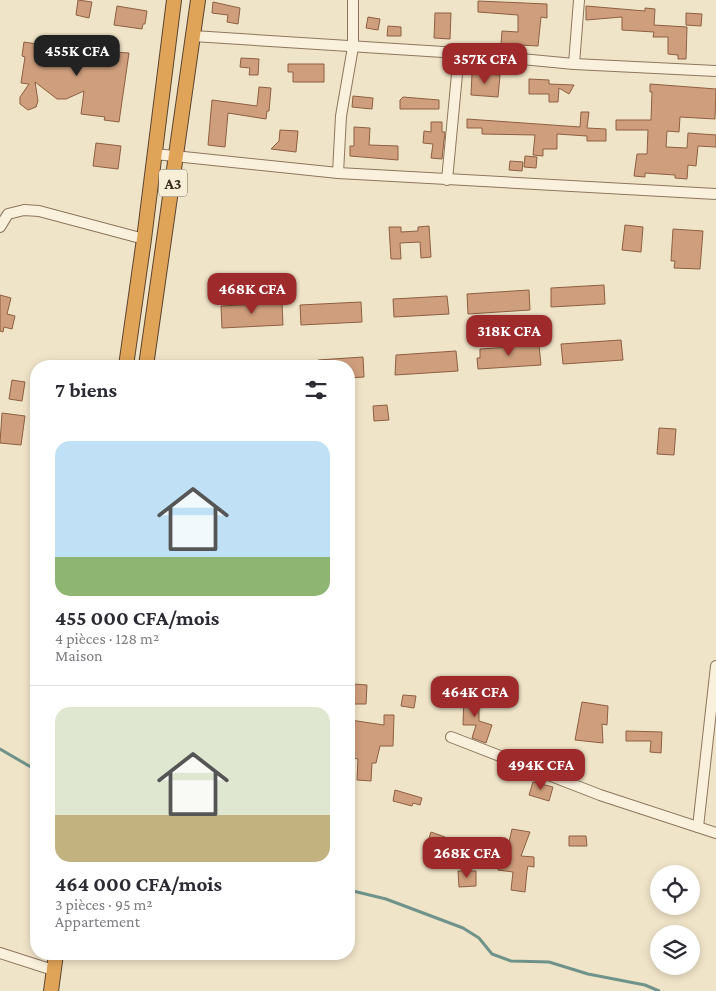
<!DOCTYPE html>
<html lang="fr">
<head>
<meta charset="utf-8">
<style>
	body { margin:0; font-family:"Crimson Pro",serif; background:#f7f7f7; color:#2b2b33; height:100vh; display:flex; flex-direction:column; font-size:19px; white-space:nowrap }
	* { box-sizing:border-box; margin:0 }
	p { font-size:16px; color:#7c7c81 }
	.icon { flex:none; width:28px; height:28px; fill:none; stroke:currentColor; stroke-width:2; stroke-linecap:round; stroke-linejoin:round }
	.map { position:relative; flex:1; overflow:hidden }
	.details { position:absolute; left:30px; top:360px; width:325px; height:600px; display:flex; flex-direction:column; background:#fff; border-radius:20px; box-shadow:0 2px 8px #0003 }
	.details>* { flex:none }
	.buttons { position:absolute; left:650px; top:865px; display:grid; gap:10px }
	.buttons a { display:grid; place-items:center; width:50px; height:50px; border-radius:50%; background:#fff; box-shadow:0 2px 8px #0003; font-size:25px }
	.price { position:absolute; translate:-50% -42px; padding:0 11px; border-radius:10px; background:#9e2a2b; color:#fff; font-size:16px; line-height:32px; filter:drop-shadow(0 1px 2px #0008) }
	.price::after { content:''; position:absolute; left:50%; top:30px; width:15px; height:11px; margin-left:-8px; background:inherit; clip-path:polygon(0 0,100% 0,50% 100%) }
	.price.on { background:#222; color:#fff }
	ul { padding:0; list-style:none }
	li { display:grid; align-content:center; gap:10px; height:265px; padding:0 25px }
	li+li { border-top:1px solid #e1e1e2 }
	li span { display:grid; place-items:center; height:155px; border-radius:15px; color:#555 }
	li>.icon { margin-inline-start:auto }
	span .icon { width:90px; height:90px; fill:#fffc; stroke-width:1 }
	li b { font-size:21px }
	h2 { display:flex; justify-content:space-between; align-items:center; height:60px; padding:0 25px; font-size:21px }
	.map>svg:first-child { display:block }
</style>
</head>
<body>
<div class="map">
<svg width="716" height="991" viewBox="0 0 716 991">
	<rect width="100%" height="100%" fill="#f0e4c8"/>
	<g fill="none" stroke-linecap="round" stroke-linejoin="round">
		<g stroke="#6f938a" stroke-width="3">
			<path d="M 0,749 L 36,770"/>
			<path d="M 349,890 L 386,899 L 463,928 L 479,938 L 492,954 L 511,961 L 549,962 L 588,974 L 645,985 L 659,991"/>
		</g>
	</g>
	<g fill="#cf9f7d" stroke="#8d5f41">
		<path d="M 78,0 L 92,2 L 89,18 L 76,15 Z"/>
		<path d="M 478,1 L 547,4 L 547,18 L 541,17 L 538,46 L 501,44 L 502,31 L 518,32 L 518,15 L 478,12 Z"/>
		<path d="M 213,2 L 240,8 L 238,24 L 227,22 L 228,15 L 212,13 Z"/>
		<path d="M 117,6 L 147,11 L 145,24 L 143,24 L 142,29 L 114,25 Z"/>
		<path d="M 586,6 L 645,11 L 645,8 L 655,9 L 654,25 L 687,27 L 686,59 L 678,59 L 678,55 L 668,54 L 668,37 L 653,37 L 654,32 L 622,30 L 622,17 L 586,20 Z"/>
		<path d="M 435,13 L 451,13 L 450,39 L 434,38 Z"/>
		<path d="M 686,13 L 702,14 L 701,26 L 686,25 Z"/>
		<path d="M 368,17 L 380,19 L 378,30 L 366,28 Z"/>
		<path d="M 388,26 L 401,27 L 401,36 L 387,36 Z"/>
		<path d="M 80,41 L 100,42 L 99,51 L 129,53 L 119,122 L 104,120 L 105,117 L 81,114 L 84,91 L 66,99 L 57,99 L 35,82 L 38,101 L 36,107 L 28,110 L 20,104 L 20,97 L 29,84 L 21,83 L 25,57 L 22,56 L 24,42 L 43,45 L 42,52 L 54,45 L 78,48 Z"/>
		<path d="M 241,58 L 259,59 L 258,75 L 249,75 L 250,68 L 240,67 Z"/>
		<path d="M 288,64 L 324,64 L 324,82 L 293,82 L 293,72 L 288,72 Z"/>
		<path d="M 472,73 L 500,75 L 498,97 L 471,95 Z"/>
		<path d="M 529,79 L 549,80 L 549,84 L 574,85 L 569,94 L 559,88 L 558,102 L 549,102 L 549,94 L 529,94 Z"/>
		<path d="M 650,84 L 716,89 L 715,119 L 680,117 L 679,132 L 667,131 L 666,147 L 687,148 L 688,133 L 716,135 L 716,147 L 698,146 L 696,166 L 688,165 L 687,179 L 675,178 L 675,175 L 645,173 L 645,177 L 634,176 L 637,154 L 647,154 L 648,130 L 616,130 L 616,120 L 651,120 L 652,92 L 650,92 Z"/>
		<path d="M 259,87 L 271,88 L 269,111 L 267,111 L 266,119 L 228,113 L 225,147 L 208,145 L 212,100 L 257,106 Z"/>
		<path d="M 353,96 L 373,98 L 372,109 L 352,107 Z"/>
		<path d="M 403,97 L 439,100 L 439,109 L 400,109 L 400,100 Z"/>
		<path d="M 581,112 L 589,112 L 587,128 L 606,129 L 606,141 L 587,141 L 587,136 L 557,134 L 557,149 L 543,149 L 543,156 L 533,155 L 535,135 L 482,134 L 482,128 L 467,128 L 467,119 L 580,127 Z"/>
		<path d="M 431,122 L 442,122 L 442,132 L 445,132 L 442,159 L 431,158 L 433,144 L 423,143 L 424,131 L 431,132 Z"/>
		<path d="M 354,127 L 370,128 L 369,145 L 398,146 L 398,160 L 350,156 L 350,146 L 354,146 Z"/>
		<path d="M 280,130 L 298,131 L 296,152 L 271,149 L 279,141 Z"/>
		<path d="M 96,143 L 121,146 L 118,169 L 93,166 Z"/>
		<path d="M 525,156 L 537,157 L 536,168 L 524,167 Z"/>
		<path d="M 510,161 L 523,162 L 522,171 L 509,170 Z"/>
		<path d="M 625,225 L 643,227 L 641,252 L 622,250 Z"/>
		<path d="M 429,226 L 431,257 L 421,258 L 420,242 L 400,243 L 401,259 L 391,259 L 389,227 L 401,227 L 401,232 L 418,231 L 418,227 Z"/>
		<path d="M 673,229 L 703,231 L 700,269 L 674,268 L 675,261 L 671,261 Z"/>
		<path d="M 604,285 L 605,304 L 551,307 L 551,288 Z"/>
		<path d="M 529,290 L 530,310 L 468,314 L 467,294 Z"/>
		<path d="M 0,295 L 11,298 L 7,314 L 15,316 L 12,329 L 4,327 L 3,332 L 0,331 Z"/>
		<path d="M 447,296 L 449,314 L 394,317 L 393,299 Z"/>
		<path d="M 361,302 L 362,322 L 301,325 L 300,305 Z"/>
		<path d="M 282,303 L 283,325 L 222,328 L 221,306 Z"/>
		<path d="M 621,340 L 623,360 L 563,364 L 561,344 Z"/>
		<path d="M 539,345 L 541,365 L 478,369 L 477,358 L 480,358 L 480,349 Z"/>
		<path d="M 456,351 L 458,371 L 395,375 L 396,355 Z"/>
		<path d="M 363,357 L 364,377 L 349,378 L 349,366 L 318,366 L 318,360 Z"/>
		<path d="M 12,380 L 25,382 L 22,401 L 9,399 Z"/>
		<path d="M 387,405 L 389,420 L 374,421 L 373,406 Z"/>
		<path d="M 2,413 L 25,416 L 21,445 L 0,443 Z"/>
		<path d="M 659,428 L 676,429 L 674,455 L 657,454 Z"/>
		<path d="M 354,684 L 367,685 L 366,704 L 354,704 Z"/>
		<path d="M 403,695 L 416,696 L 414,708 L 401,706 Z"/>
		<path d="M 464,695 L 479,696 L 479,721 L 492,725 L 486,743 L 472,738 L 476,725 L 463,725 Z"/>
		<path d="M 582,702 L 608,706 L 607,725 L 602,724 L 603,743 L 575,740 Z"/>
		<path d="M 384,715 L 394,715 L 393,746 L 380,746 L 376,763 L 372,763 L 371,781 L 357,780 L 358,759 L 349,757 L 350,720 L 384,725 Z"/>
		<path d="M 626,731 L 662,732 L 661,753 L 650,752 L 651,741 L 626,741 Z"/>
		<path d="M 536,750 L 561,760 L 558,768 L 533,760 Z"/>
		<path d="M 533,782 L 553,787 L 549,801 L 529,795 Z"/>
		<path d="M 395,790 L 422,798 L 420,805 L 413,803 L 412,806 L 393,801 Z"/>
		<path d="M 512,829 L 530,832 L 521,856 L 534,857 L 534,867 L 528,866 L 527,871 L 525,892 L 511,890 L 513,872 L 498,870 L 499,860 L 477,862 L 475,844 L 509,842 Z"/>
		<path d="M 431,832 L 445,837 L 442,847 L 428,841 Z"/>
		<path d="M 569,836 L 586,836 L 587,846 L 569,846 Z"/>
		<path d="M 458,871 L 476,871 L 476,886 L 459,887 Z"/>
	</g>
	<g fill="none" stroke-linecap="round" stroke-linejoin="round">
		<defs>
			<g id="minor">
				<path d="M 193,36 L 459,53 L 574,64 L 716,71"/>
				<path d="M 574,64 L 579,0"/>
				<path d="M 155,154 L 338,173 L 716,194"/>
				<path d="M 338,173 L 341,116 L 353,47 L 353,0"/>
				<path d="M 447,180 L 459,53"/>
				<path d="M 0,227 L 8,214 L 24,210 L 39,211 L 144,239"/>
				<path d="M 451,737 L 600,795 L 716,833"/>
				<path d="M 698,827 L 716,666"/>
				<path d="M 0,953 L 53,970"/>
			</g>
			<g id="highway">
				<path d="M 126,366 L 144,239 L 174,0"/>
				<path d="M 146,366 L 198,0"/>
				<path d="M 51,991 L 56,954"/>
			</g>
		</defs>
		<use href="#minor" stroke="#8d765c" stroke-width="12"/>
		<use href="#highway" stroke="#5b4430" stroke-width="16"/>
		<use href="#minor" stroke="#faf1dc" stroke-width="10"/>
		<use href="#highway" stroke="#e0a458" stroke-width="14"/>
	</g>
	<g text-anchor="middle" stroke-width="4" stroke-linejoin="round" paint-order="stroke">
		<rect fill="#f7eed8" stroke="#756857" stroke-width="1" x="159" y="169.5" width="28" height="27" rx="4"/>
		<g font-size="16" font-weight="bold" fill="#3d2e20">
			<text x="173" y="189">A3</text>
		</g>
	</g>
</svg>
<div class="buttons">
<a><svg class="icon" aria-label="locate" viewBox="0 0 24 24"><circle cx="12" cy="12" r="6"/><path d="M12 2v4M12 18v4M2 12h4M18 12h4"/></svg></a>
<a><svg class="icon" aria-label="layers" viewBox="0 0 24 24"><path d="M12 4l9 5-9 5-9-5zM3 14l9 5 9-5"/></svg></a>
</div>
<b class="price on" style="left:77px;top:77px">455K CFA</b>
<b class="price" style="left:485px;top:85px">357K CFA</b>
<b class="price" style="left:252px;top:315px">468K CFA</b>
<b class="price" style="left:509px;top:357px">318K CFA</b>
<b class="price" style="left:475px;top:718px">464K CFA</b>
<b class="price" style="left:541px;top:791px">494K CFA</b>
<b class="price" style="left:467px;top:879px">268K CFA</b>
<section class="details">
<h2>7 biens<svg class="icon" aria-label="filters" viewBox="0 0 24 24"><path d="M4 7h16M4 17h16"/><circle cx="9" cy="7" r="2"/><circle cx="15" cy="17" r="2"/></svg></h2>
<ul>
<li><span style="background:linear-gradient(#bfe0f5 75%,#8fb573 0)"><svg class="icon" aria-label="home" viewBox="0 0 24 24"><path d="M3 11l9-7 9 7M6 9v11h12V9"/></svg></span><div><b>455 000 CFA/mois</b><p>4 pièces · 128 m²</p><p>Maison</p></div></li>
<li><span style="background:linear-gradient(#dfe7d0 70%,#c2b280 0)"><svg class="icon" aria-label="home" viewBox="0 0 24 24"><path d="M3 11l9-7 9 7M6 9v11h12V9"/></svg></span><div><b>464 000 CFA/mois</b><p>3 pièces · 95 m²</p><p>Appartement</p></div></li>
</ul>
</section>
</div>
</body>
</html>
